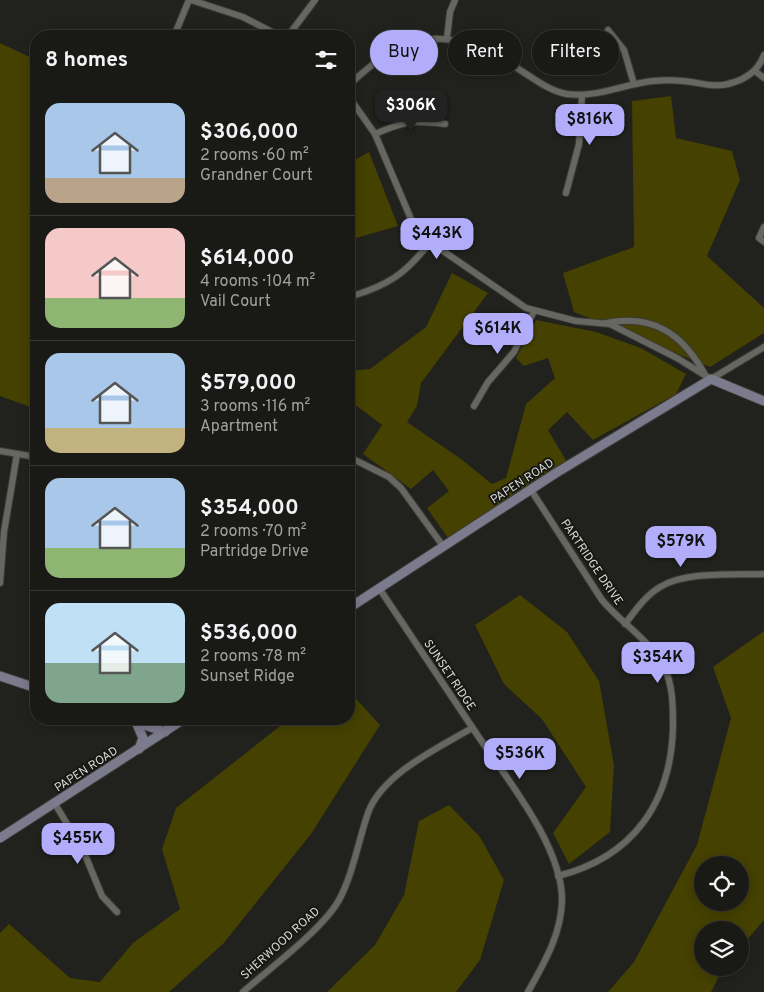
<!DOCTYPE html>
<html lang="en">
<head>
<meta charset="utf-8">
<style>
	body { margin:0; font-family:Overpass,sans-serif; background:#262623; color:#f1f3f6; height:100vh; display:flex; flex-direction:column; font-size:19px; white-space:nowrap }
	* { box-sizing:border-box; margin:0 }
	p { font-size:16px; color:#9fa0a1 }
	.icon { flex:none; width:28px; height:28px; fill:none; stroke:currentColor; stroke-width:2; stroke-linecap:round; stroke-linejoin:round }
	.map { position:relative; flex:1; overflow:hidden }
	.panel { position:absolute; left:30px; top:30px; width:325px; height:695px; display:flex; flex-direction:column; background:#191916; border-radius:20px; box-shadow:0 2px 12px #0003,0 0 0 1px #373835 }
	.panel>* { flex:none }
	.top-card { position:absolute; left:370px; top:30px; width:319px; height:45px; display:flex; gap:10px }
	.fabs { position:absolute; left:694px; top:856px; display:grid; gap:10px }
	.fabs a { display:grid; place-items:center; width:55px; height:55px; border-radius:50%; background:#191916; box-shadow:0 2px 12px #0003,0 0 0 1px #373835; font-size:25px }
	.price { position:absolute; translate:-50% -42px; padding:0 11px; border-radius:10px; background:#b1adfa; color:#111; font-size:16px; line-height:32px; filter:drop-shadow(0 1px 2px #0008) }
	.price::after { content:''; position:absolute; left:50%; top:30px; width:15px; height:11px; margin-left:-8px; background:inherit; clip-path:polygon(0 0,100% 0,50% 100%) }
	.price.current { background:#222; color:#fff }
	ul { padding:0; list-style:none }
	li { display:flex; align-items:center; gap:15px; height:125px; padding:0 15px }
	li+li { border-top:1px solid #373835 }
	li span { display:grid; place-items:center; flex:none; width:140px; height:100px; border-radius:15px; color:#555 }
	li>.icon { margin-inline-start:auto }
	span .icon { width:60px; height:60px; fill:#fffc; stroke-width:1 }
	li b { font-size:21px }
	h2 { display:flex; justify-content:space-between; align-items:center; height:60px; padding:0 15px; font-size:21px }
	.pill { padding:0 18px; border-radius:22px; background:#191916; box-shadow:0 2px 12px #0003,0 0 0 1px #373835; font-size:18px; line-height:45px }
	.pill.current { background:#b1adfa; color:#111 }
	.map>svg:first-child { display:block }
</style>
</head>
<body>
<div class="map">
<svg width="764" height="992" viewBox="0 0 764 992">
	<rect width="100%" height="100%" fill="#21211d"/>
	<g fill="#444101" fill-rule="evenodd">
		<path d="M 0,43 L 36,60 L 36,409 L 0,396 Z"/>
		<path d="M 671,96 L 676,138 L 732,151 L 740,180 L 707,256 L 764,308 L 764,333 L 710,367 L 574,312 L 563,273 L 634,247 L 632,101 Z"/>
		<path d="M 369,152 L 398,226 L 349,240 L 349,163 Z"/>
		<path d="M 452,273 L 488,293 L 421,383 L 417,406 L 407,422 L 461,459 L 492,484 L 506,478 L 526,404 L 555,378 L 548,358 L 524,366 L 516,358 L 536,320 L 596,332 L 641,348 L 686,374 L 676,394 L 593,440 L 567,412 L 548,430 L 567,462 L 448,538 L 427,508 L 449,491 L 433,470 L 411,489 L 363,454 L 382,425 L 349,400 L 349,371 L 370,369 L 426,327 Z"/>
		<path d="M 520,595 L 567,632 L 599,681 L 614,765 L 610,832 L 569,864 L 553,833 L 586,787 L 542,719 L 504,684 L 475,625 Z"/>
		<path d="M 764,631 L 764,920 L 740,948 L 740,930 L 702,930 L 702,968 L 723,968 L 711,992 L 608,992 L 634,962 L 697,845 L 731,718 L 713,667 ZM 702,865 L 740,865 L 740,902 L 702,902 Z"/>
		<path d="M 349,691 L 380,725 L 311,834 L 223,944 L 169,992 L 0,992 L 0,933 L 9,924 L 70,978 L 100,982 L 133,943 L 180,909 L 162,849 L 176,808 L 289,719 L 349,719 Z"/>
		<path d="M 449,805 L 480,837 L 504,880 L 480,960 L 456,992 L 327,992 L 375,945 L 404,895 L 419,821 Z"/>
	</g>
	<g fill="none" stroke-linecap="round" stroke-linejoin="round">
		<defs>
			<g id="street">
				<path d="M 191,0 L 243,17 L 280,36"/>
				<path d="M 608,30 L 624,50 L 634,84"/>
				<path d="M 174,36 L 189,0"/>
				<path d="M 288,36 L 315,0"/>
				<path d="M 447,38 L 450,12 L 455,0"/>
				<path d="M 755,71 L 764,78"/>
				<path d="M 349,85 C 410,27 446,26 517,68 C 533,78 549,91 567,94 C 597,98 624,84 653,81 C 663,80 674,80 683,81 C 698,82 713,88 728,84 C 745,80 758,71 764,55"/>
				<path d="M 349,97 L 375,134 L 411,219 L 430,242 L 526,308 L 576,321 L 610,324 L 677,358 L 711,379 L 764,347"/>
				<path d="M 375,134 C 405,121 413,120 445,124"/>
				<path d="M 566,193 L 579,144 L 582,95"/>
				<path d="M 764,227 L 759,238 L 764,242"/>
				<path d="M 349,297 C 387,286 406,274 430,242"/>
				<path d="M 606,323 C 652,314 682,333 704,373"/>
				<path d="M 474,406 L 488,382 L 514,352 L 534,311"/>
				<path d="M 0,451 L 36,457"/>
				<path d="M 349,457 L 389,477 L 401,488 L 443,546"/>
				<path d="M 531,490 L 602,600 C 621,623 650,640 664,667 C 673,685 673,706 673,727 C 671,803 633,857 558,876"/>
				<path d="M 0,583 L 4,532 L 17,454"/>
				<path d="M 379,588 C 410,635 441,681 472,727 C 502,773 563,845 562,901 C 561,935 544,963 528,992"/>
				<path d="M 625,624 C 635,611 645,596 660,587 C 686,571 733,575 764,574"/>
				<path d="M 55,804 L 83,850 L 102,896 L 117,912"/>
				<path d="M 243,992 C 269,969 323,929 339,900 C 353,874 358,842 368,813 C 382,774 438,748 472,728"/>
			</g>
			<g id="secondary">
				<path d="M 349,608 L 556,473 L 711,379 L 764,401"/>
				<path d="M 0,676 L 36,688"/>
				<path d="M 127,719 L 165,732"/>
				<path d="M 136,722 L 143,738 L 139,749"/>
				<path d="M 0,838 L 184,719"/>
			</g>
		</defs>
		<use href="#street" stroke="#3c3c38" stroke-width="8"/>
		<use href="#secondary" stroke="#3c3c38" stroke-width="11"/>
		<use href="#street" stroke="#676762" stroke-width="6"/>
		<use href="#secondary" stroke="#7c7b8d" stroke-width="9"/>
	</g>
	<g text-anchor="middle" stroke-width="4" stroke-linejoin="round" paint-order="stroke">
		<g font-size="12" fill="#d8d8d5" stroke="#181813">
			<text transform="translate(522 481) rotate(-33)" y="4">PAPEN ROAD</text>
			<text transform="translate(592 562) rotate(56)" y="4">PARTRIDGE DRIVE</text>
			<text transform="translate(450 675) rotate(56)" y="4">SUNSET RIDGE</text>
			<text transform="translate(86 769) rotate(-33)" y="4">PAPEN ROAD</text>
			<text transform="translate(280 943) rotate(-42)" y="4">SHERWOOD ROAD</text>
		</g>
	</g>
</svg>
<div class="fabs">
<a><svg class="icon" aria-label="locate" viewBox="0 0 24 24"><circle cx="12" cy="12" r="6"/><path d="M12 2v4M12 18v4M2 12h4M18 12h4"/></svg></a>
<a><svg class="icon" aria-label="layers" viewBox="0 0 24 24"><path d="M12 4l9 5-9 5-9-5zM3 14l9 5 9-5"/></svg></a>
</div>
<b class="price current" style="left:411px;top:132px">$306K</b>
<b class="price" style="left:590px;top:146px">$816K</b>
<b class="price" style="left:437px;top:260px">$443K</b>
<b class="price" style="left:498px;top:355px">$614K</b>
<b class="price" style="left:681px;top:568px">$579K</b>
<b class="price" style="left:658px;top:684px">$354K</b>
<b class="price" style="left:520px;top:780px">$536K</b>
<b class="price" style="left:78px;top:865px">$455K</b>
<div class="top-card">
<a class="pill current">Buy</a>
<a class="pill">Rent</a>
<a class="pill">Filters</a>
</div>
<section class="panel">
<h2>8 homes<svg class="icon" aria-label="filters" viewBox="0 0 24 24"><path d="M4 7h16M4 17h16"/><circle cx="9" cy="7" r="2"/><circle cx="15" cy="17" r="2"/></svg></h2>
<ul>
<li><span style="background:linear-gradient(#a9c7e8 75%,#b9a48a 0)"><svg class="icon" aria-label="home" viewBox="0 0 24 24"><path d="M3 11l9-7 9 7M6 9v11h12V9"/></svg></span><div><b>$306,000</b><p>2 rooms · 60 m²</p><p>Grandner Court</p></div></li>
<li><span style="background:linear-gradient(#f6c9c9 70%,#8fb573 0)"><svg class="icon" aria-label="home" viewBox="0 0 24 24"><path d="M3 11l9-7 9 7M6 9v11h12V9"/></svg></span><div><b>$614,000</b><p>4 rooms · 104 m²</p><p>Vail Court</p></div></li>
<li><span style="background:linear-gradient(#a9c7e8 75%,#c2b280 0)"><svg class="icon" aria-label="home" viewBox="0 0 24 24"><path d="M3 11l9-7 9 7M6 9v11h12V9"/></svg></span><div><b>$579,000</b><p>3 rooms · 116 m²</p><p>Apartment</p></div></li>
<li><span style="background:linear-gradient(#a9c7e8 70%,#8fb573 0)"><svg class="icon" aria-label="home" viewBox="0 0 24 24"><path d="M3 11l9-7 9 7M6 9v11h12V9"/></svg></span><div><b>$354,000</b><p>2 rooms · 70 m²</p><p>Partridge Drive</p></div></li>
<li><span style="background:linear-gradient(#bfe0f5 60%,#7fa58c 0)"><svg class="icon" aria-label="home" viewBox="0 0 24 24"><path d="M3 11l9-7 9 7M6 9v11h12V9"/></svg></span><div><b>$536,000</b><p>2 rooms · 78 m²</p><p>Sunset Ridge</p></div></li>
</ul>
</section>
</div>
</body>
</html>
